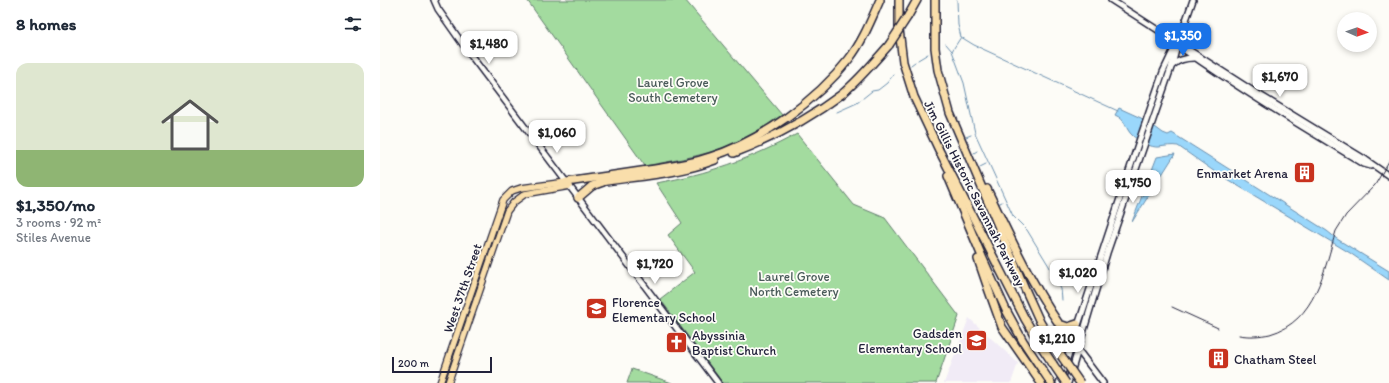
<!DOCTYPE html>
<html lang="en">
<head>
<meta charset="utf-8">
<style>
	body { margin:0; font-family:Itim,sans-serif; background:#f2f2f3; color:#1f2937; height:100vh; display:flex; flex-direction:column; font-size:15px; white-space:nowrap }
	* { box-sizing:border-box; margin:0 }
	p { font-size:13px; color:#747a83 }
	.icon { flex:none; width:22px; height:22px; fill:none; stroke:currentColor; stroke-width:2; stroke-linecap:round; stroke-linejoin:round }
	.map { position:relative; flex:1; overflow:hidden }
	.panel { display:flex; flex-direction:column; background:#fff; width:380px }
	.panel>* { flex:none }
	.needle { width:26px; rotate:92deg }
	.controls { position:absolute; left:957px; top:12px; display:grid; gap:8px }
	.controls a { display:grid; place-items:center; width:40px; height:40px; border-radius:50%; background:#fff; box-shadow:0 2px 6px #0003; font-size:20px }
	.scale { position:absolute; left:12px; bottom:10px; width:100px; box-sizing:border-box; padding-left:4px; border:2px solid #22223b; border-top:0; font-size:11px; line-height:14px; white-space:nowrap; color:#22223b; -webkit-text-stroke:3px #fdfcf7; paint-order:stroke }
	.price { position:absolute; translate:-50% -34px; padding:0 9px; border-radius:8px; background:#fff; color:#222; font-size:13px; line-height:26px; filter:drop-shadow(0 1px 2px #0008) }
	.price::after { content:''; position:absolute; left:50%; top:24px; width:12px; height:9px; margin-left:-6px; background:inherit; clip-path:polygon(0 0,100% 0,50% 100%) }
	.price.active { background:#1a73e8; color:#fff }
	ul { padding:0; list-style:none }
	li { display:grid; align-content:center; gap:8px; height:212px; padding:0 16px }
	li span { display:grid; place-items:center; height:124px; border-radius:12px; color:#555 }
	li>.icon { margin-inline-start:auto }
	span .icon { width:72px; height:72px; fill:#fffc; stroke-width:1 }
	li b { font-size:17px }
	h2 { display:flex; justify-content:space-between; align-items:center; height:48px; padding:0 16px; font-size:17px }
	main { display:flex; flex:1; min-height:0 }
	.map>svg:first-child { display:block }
</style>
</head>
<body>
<main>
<section class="panel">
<h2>8 homes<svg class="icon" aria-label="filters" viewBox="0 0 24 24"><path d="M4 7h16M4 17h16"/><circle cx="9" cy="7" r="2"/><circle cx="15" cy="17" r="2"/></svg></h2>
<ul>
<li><span style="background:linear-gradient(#dfe7d0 70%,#8fb573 0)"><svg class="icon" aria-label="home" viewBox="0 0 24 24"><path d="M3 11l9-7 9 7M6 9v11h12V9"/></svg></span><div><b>$1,350/mo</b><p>3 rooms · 92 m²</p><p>Stiles Avenue</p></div></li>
</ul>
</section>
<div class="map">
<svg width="1009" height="383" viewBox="0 0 1009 383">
	<rect width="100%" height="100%" fill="#fdfcf7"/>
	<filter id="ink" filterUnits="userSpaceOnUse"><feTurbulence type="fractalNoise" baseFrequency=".025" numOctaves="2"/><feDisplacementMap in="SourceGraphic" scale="8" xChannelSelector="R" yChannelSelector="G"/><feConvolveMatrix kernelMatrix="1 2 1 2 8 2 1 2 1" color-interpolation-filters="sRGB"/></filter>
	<g filter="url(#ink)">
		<path fill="#f1ebf6" d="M 589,318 L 638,363 L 631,383 L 564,383 Z"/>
		<g fill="#a3db9f" stroke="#627e6d">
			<path d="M 147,0 L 305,0 L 402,115 C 392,121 383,128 374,134 C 341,153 302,159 265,166 Z"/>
			<path d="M 417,134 L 474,205 L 505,218 L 579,316 L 556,383 L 343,383 L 280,299 L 315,272 L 288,235 L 302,223 L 276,183 C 328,174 371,159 417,134 Z"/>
			<path d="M 252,369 L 292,383 L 247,383 Z"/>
		</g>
		<g fill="#9ad7fb" stroke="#6a8fae">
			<path d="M 739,108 L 761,118 L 775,127 L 783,133 L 788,135 L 792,133 L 947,231 L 957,239 L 1009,271 L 1009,280 L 970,253 L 835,172 L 798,146 C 791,145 786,146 779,147 C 771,148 759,141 753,136 C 744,128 747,120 735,115 Z"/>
			<path d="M 795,154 L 752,222 L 777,157 Z"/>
		</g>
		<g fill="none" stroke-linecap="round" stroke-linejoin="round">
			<g stroke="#6a8fae" stroke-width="1">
				<path d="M 577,0 L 578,25 L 581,37 L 594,45 L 738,111"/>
				<path d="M 581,37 L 572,51 L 584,83 L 595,133 L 633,216 L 647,230 L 669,266 L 681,289 L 682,300"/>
				<path d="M 566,44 L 572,51"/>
				<path d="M 538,60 L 548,54"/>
				<path d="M 531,65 L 535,62"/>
				<path d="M 457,112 L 477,103 L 492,91 L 498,90 L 507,83 L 513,75"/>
				<path d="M 586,137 L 591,135"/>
				<path d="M 594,153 L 597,151"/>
				<path d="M 600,167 L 606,164"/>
				<path d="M 618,204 L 622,202"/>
			</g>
			<defs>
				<g id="secondary">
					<path d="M 54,0 L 58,9 L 89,53 L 338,383"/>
					<path d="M 731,0 L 870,89 L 986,160 L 1009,176"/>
					<path d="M 799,44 L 803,49 C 861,90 923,127 984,164 L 991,166"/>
					<path d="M 793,65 C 799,59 806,58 814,58"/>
					<path d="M 692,342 L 723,383"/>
					<path d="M 679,383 L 757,147 L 783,72 L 794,49"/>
					<path d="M 688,383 L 727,253 L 791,68 L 798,43 L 813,0"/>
				</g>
				<g id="primary">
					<path d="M 60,383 L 123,200 L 132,191 L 141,188 L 187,182"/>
					<path d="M 68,383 L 127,211 L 134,202 L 145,194 L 190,186"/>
				</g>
				<g id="highway">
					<path d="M 519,0 L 519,29 L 523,62 L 534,97 L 559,150 L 645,319 L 661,346 L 673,364"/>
					<path d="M 555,0 L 555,48 L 558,70 L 570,113 L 646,291 L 660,322 L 677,350"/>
					<path d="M 528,16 L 537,0"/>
					<path d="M 354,153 C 393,138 429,119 462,94 C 479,80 494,62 509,45"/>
					<path d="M 568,176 L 603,259 L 626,310 L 643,341 L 671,383"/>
					<path d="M 187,182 C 214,178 241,174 268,170 C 288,167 310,164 330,157 C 381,141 436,101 469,59 C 483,41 491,20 500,0"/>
					<path d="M 220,182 C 258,176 298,174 335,160"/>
					<path d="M 607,189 C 632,241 656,295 692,342"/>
					<path d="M 198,198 L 212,186 L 223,182"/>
					<path d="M 598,259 L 609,291 L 622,327 L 661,383"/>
					<path d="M 679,324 L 688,327 L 697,324"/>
				</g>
			</defs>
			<use href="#secondary" stroke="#22223b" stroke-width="8"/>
			<use href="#primary" stroke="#22223b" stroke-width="8"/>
			<use href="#highway" stroke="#22223b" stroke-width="10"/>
			<use href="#secondary" stroke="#fdfcf7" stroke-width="5"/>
			<use href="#primary" stroke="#f9deab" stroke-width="5.5"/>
			<use href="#highway" stroke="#f9deab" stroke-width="7"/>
			<g stroke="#22223b" stroke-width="1">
				<path d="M 792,307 L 838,328"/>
				<path d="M 859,335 C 870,337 880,336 890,334 C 936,321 944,270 956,231 L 966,215 L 995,185 L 1009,161"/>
			</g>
			<defs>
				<g id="highway-bridge">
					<path d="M 509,45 L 528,16"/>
					<path d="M 677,350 L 700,383"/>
					<path d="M 673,364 L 686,383"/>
				</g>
			</defs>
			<use href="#highway-bridge" stroke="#22223b" stroke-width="10" stroke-linecap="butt"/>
			<use href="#highway-bridge" stroke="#f9deab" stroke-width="7"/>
		</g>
	</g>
	<defs>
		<symbol id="building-square" viewBox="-11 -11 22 22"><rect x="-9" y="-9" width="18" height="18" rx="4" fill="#c8321e" stroke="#fdfcf7"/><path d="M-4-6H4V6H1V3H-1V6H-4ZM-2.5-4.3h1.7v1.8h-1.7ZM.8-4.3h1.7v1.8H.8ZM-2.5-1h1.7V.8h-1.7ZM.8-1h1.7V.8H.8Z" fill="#fff"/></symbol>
		<symbol id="school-square" viewBox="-11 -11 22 22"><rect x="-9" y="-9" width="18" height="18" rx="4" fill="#c8321e" stroke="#fdfcf7"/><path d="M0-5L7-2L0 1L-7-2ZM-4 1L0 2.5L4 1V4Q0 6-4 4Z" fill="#fff"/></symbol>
		<symbol id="church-square" viewBox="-11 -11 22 22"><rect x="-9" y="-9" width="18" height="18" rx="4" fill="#c8321e" stroke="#fdfcf7"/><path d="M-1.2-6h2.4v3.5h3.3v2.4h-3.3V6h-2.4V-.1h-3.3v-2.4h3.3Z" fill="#fff"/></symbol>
	</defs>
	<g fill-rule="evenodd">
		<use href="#building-square" x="912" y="160" width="25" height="25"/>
		<use href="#school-square" x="204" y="296" width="25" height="25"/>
		<use href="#school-square" x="584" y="328" width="25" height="25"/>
		<use href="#church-square" x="284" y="330" width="25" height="25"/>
		<use href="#building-square" x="826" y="346" width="25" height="25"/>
	</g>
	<g text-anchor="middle" stroke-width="3.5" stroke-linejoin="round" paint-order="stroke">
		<g font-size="13" fill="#495a59" stroke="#fdfcf7">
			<text x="293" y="87">Laurel Grove<tspan x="293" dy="15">South Cemetery</tspan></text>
			<text x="414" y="281">Laurel Grove<tspan x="414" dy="15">North Cemetery</tspan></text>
		</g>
		<g font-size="13" fill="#22223b" stroke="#fdfcf7" text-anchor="start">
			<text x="908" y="178" text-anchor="end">Enmarket Arena</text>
			<text x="232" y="307">Florence<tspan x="232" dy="15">Elementary School</tspan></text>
			<text x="582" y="338" text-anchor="end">Gadsden<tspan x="582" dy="15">Elementary School</tspan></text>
			<text x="312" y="340">Abyssinia<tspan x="312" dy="15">Baptist Church</tspan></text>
			<text x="854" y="364">Chatham Steel</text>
		</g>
		<g font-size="13" fill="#22223b" stroke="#fdfcf7">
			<text transform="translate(595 193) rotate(63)" y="5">Jim Gillis Historic Savannah Parkway</text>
			<text transform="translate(82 288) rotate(-71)" y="5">West 37th Street</text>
		</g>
	</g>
</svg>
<div class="controls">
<a><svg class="needle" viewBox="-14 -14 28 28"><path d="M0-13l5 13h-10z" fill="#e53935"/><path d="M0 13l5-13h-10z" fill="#747a83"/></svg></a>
</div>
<div class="scale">200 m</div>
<b class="price active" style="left:803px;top:57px">$1,350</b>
<b class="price" style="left:109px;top:65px">$1,480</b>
<b class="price" style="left:900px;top:98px">$1,670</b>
<b class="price" style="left:177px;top:154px">$1,060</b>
<b class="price" style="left:753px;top:204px">$1,750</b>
<b class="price" style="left:275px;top:285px">$1,720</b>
<b class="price" style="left:698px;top:294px">$1,020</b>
<b class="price" style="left:677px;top:360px">$1,210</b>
</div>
</main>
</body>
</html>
